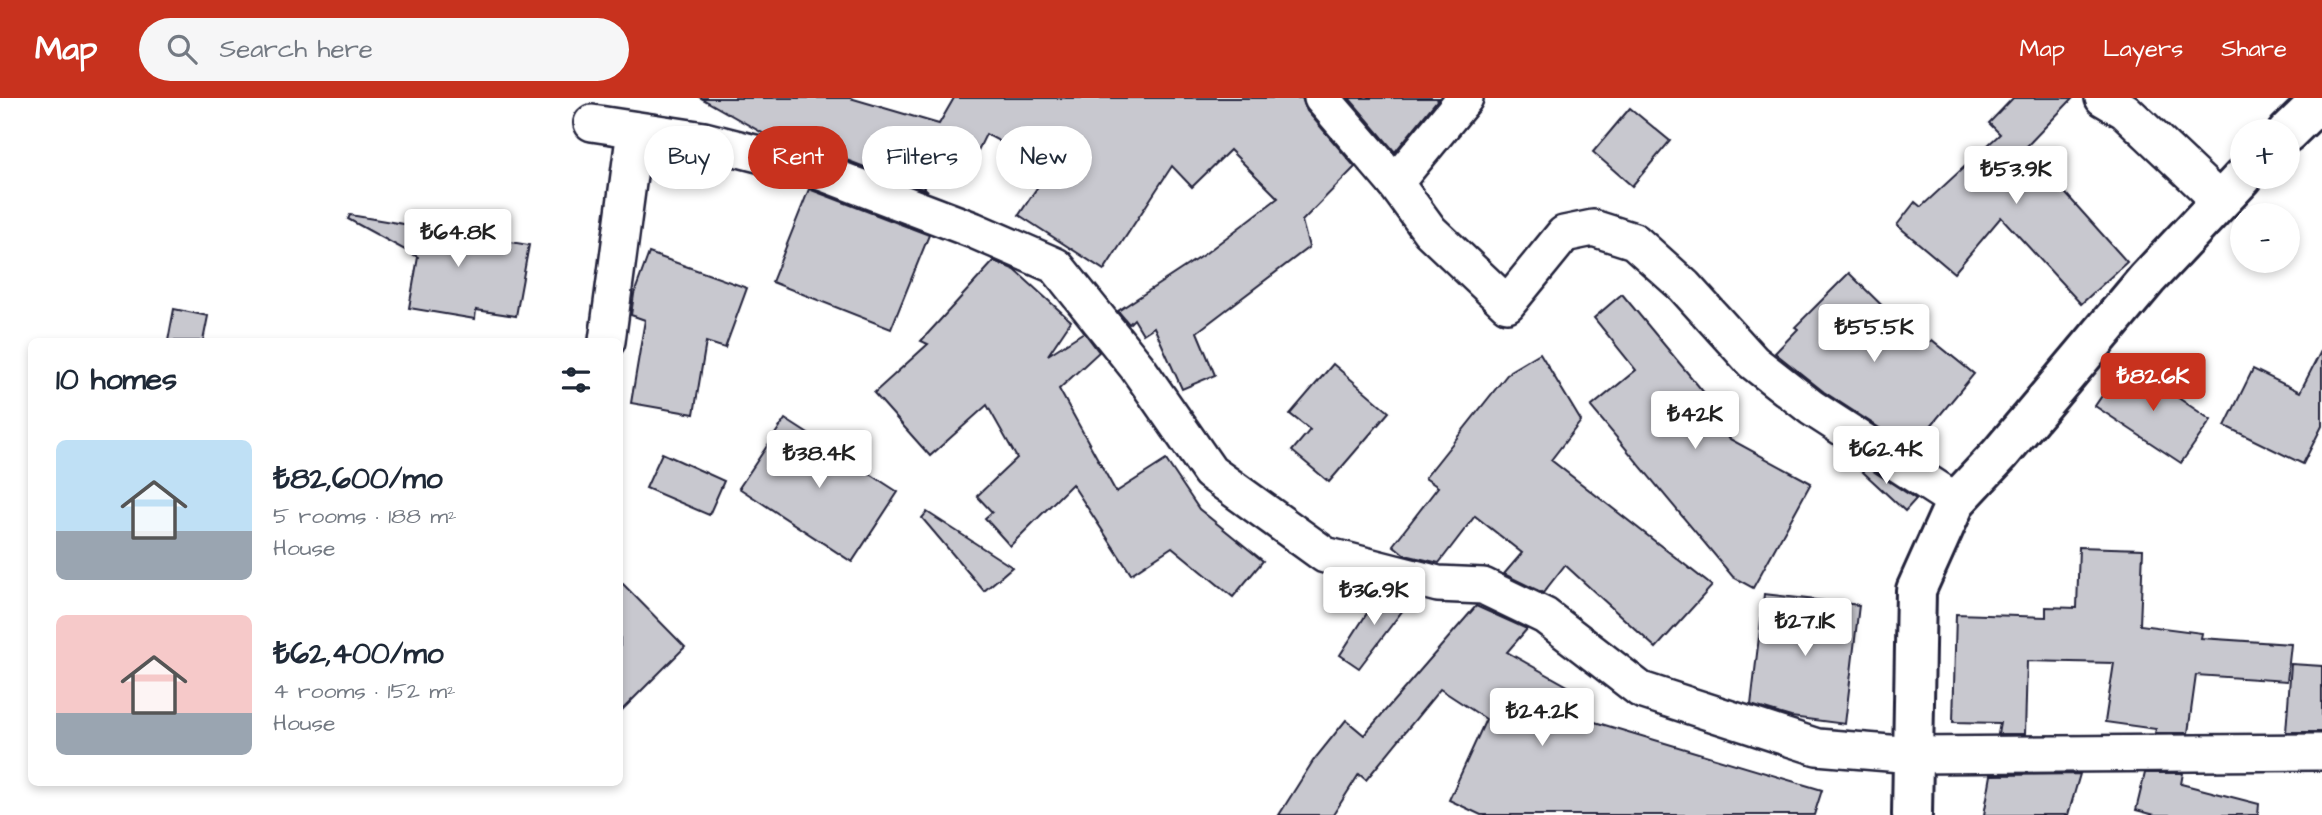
<!DOCTYPE html>
<html lang="en">
<head>
<meta charset="utf-8">
<style>
	body { margin:0; font-family:"Architects Daughter",sans-serif; background:#f6f6f7; color:#1f2937; height:100vh; display:flex; flex-direction:column; font-size:26px; white-space:nowrap }
	* { box-sizing:border-box; margin:0 }
	p { font-size:23px; color:#747a83 }
	.icon { flex:none; width:38px; height:38px; fill:none; stroke:currentColor; stroke-width:2; stroke-linecap:round; stroke-linejoin:round }
	.map { position:relative; flex:1; overflow:hidden }
	.panel { position:absolute; left:28px; top:240px; width:595px; height:448px; display:flex; flex-direction:column; background:#fff; border-radius:10px; box-shadow:0 4px 10px #0003 }
	.panel>* { flex:none }
	.top-card { position:absolute; left:644px; top:28px; width:665px; height:63px; display:flex; gap:14px }
	.tools { position:absolute; left:2230px; top:21px; display:grid; gap:14px }
	.tools a { display:grid; place-items:center; width:70px; height:70px; border-radius:50%; background:#fff; box-shadow:0 4px 10px #0003; font-size:35px }
	.price { position:absolute; translate:-50% -60px; padding:0 16px; border-radius:7px; background:#fff; color:#222; font-size:23px; line-height:46px; filter:drop-shadow(0 2px 4px #0008) }
	.price::after { content:''; position:absolute; left:50%; top:42px; width:21px; height:16px; margin-left:-10px; background:inherit; clip-path:polygon(0 0,100% 0,50% 100%) }
	.price.on { background:#c8321e; color:#fff }
	ul { padding:0; list-style:none }
	li { display:flex; align-items:center; gap:21px; height:175px; padding:0 28px }
	li span { display:grid; place-items:center; flex:none; width:196px; height:140px; border-radius:10px; color:#555 }
	li>.icon { margin-inline-start:auto }
	span .icon { width:84px; height:84px; fill:#fffc; stroke-width:1 }
	li b { font-size:30px }
	h2 { display:flex; justify-content:space-between; align-items:center; height:84px; padding:0 28px; font-size:30px }
	.pill { padding:0 24px; border-radius:32px; background:#fff; box-shadow:0 4px 10px #0003; font-size:24px; line-height:63px }
	.pill.on { background:#c8321e; color:#fff }
	header { display:flex; align-items:center; gap:42px; box-sizing:border-box; height:98px; padding:0 35px; background:#c8321e; color:#fff }
	header strong { font-size:33px }
	nav { display:flex; gap:38px; margin-inline-start:auto; font-size:24px }
	.search { width:490px; height:63px; background:#f6f6f7; display:flex; align-items:center; gap:18px; box-sizing:border-box; padding:0 24px; border-radius:38px; color:#747a83; font-size:26px }
	.map>svg:first-child { display:block }
</style>
</head>
<body>
<header>
<strong>Map</strong>
<div class="search"><svg class="icon" aria-label="search" viewBox="0 0 24 24"><circle cx="10" cy="10" r="6"/><path d="M15 15l6 6"/></svg>Search here</div>
<nav><a>Map</a><a>Layers</a><a>Share</a></nav>
</header>
<div class="map">
<svg width="2322" height="717" viewBox="0 0 2322 717">
	<rect width="100%" height="100%" fill="#fff"/>
	<filter id="ink" filterUnits="userSpaceOnUse"><feTurbulence type="fractalNoise" baseFrequency=".0143" numOctaves="2"/><feDisplacementMap in="SourceGraphic" scale="14" xChannelSelector="R" yChannelSelector="G"/><feConvolveMatrix kernelMatrix="1 2 1 2 8 2 1 2 1" color-interpolation-filters="sRGB"/></filter>
	<g filter="url(#ink)">
		<g fill="#c8c8cf" stroke="#22223b" stroke-width="2">
			<path d="M 701,0 L 850,0 L 939,26 L 954,0 L 1302,0 L 1307,13 L 1355,69 L 1302,123 L 1309,149 L 1197,234 L 1215,277 L 1182,291 L 1154,229 L 1143,236 L 1134,221 L 1129,226 L 1118,213 L 1206,155 L 1278,100 L 1230,52 L 1192,89 L 1172,68 L 1104,172 L 1019,117 L 1050,70 L 986,36 L 964,81 L 921,53 L 906,73 L 928,93 L 812,49 L 768,38 Z"/>
			<path d="M 1349,0 L 1439,0 L 1395,54 Z"/>
			<path d="M 2013,0 L 2073,0 L 2025,50 L 2127,164 L 2081,206 L 2001,119 L 1954,175 L 1897,127 L 1915,104 L 1921,109 L 2000,36 L 1989,25 Z"/>
			<path d="M 1630,10 L 1670,43 L 1632,88 L 1593,54 Z"/>
			<path d="M 809,91 L 929,137 L 891,231 L 772,184 Z"/>
			<path d="M 350,117 L 529,147 L 516,218 L 476,212 L 475,221 L 409,210 L 418,159 L 348,121 Z"/>
			<path d="M 649,155 L 747,190 L 725,250 L 706,244 L 694,316 L 631,305 L 645,222 L 631,217 L 634,196 Z"/>
			<path d="M 994,163 L 1015,172 L 1071,223 L 1048,257 L 1084,234 L 1099,254 L 1059,291 L 1116,394 L 1166,362 L 1199,411 L 1263,463 L 1233,499 L 1172,449 L 1131,476 L 1072,386 L 1010,448 L 985,420 L 992,414 L 977,398 L 1017,360 L 987,307 L 930,358 L 874,295 L 928,246 L 921,243 Z"/>
			<path d="M 1849,175 L 1925,250 L 1932,242 L 1974,276 L 1915,347 L 1935,366 L 1824,294 L 1775,255 L 1798,231 L 1795,229 Z"/>
			<path d="M 1622,196 L 1735,332 L 1728,340 L 1811,385 L 1753,490 L 1733,479 L 1591,309 L 1636,272 L 1594,220 Z"/>
			<path d="M 174,211 L 208,218 L 203,243 L 168,243 Z"/>
			<path d="M 2322,251 L 2322,328 L 2303,366 L 2225,328 L 2253,271 L 2300,294 Z"/>
			<path d="M 1540,255 L 1581,323 L 1551,362 L 1712,488 L 1656,550 L 1565,467 L 1543,495 L 1504,476 L 1522,455 L 1475,418 L 1439,465 L 1405,457 L 1393,447 L 1438,389 L 1425,380 L 1510,273 Z"/>
			<path d="M 2125,264 L 2211,322 L 2181,365 L 2095,308 Z"/>
			<path d="M 1333,266 L 1389,314 L 1329,384 L 1292,353 L 1310,332 L 1290,316 Z"/>
			<path d="M 785,321 L 898,394 L 852,464 L 739,390 Z"/>
			<path d="M 1836,349 L 1916,401 L 1905,413 Z"/>
			<path d="M 662,355 L 724,383 L 709,417 L 646,390 Z"/>
			<path d="M 927,414 L 1012,469 L 984,493 L 922,420 Z"/>
			<path d="M 2079,449 L 2143,451 L 2140,527 L 2202,535 L 2201,540 L 2291,546 L 2287,583 L 2196,577 L 2188,635 L 2155,635 L 2156,631 L 2105,624 L 2114,565 L 2027,563 L 2025,636 L 1998,636 L 2000,625 L 1953,624 L 1956,516 L 2046,519 L 2046,509 L 2077,510 Z"/>
			<path d="M 620,483 L 685,549 L 620,614 Z"/>
			<path d="M 1382,492 L 1412,500 L 1359,570 L 1340,557 Z"/>
			<path d="M 1764,496 L 1859,507 L 1845,626 L 1791,619 L 1751,607 Z"/>
			<path d="M 1476,508 L 1527,531 L 1507,554 L 1573,591 L 1568,616 L 1822,692 L 1814,717 L 1481,717 L 1449,702 L 1486,621 L 1440,591 L 1366,682 L 1359,676 L 1333,717 L 1279,717 L 1313,663 L 1346,622 L 1364,637 Z"/>
			<path d="M 2291,566 L 2322,568 L 2322,634 L 2286,634 Z"/>
			<path d="M 2145,675 L 2183,675 L 2181,686 L 2259,706 L 2258,717 L 2155,717 L 2136,712 Z"/>
			<path d="M 2080,676 L 2068,717 L 1984,717 L 1991,677 Z"/>
		</g>
		<g fill="none" stroke-linecap="round" stroke-linejoin="round">
			<defs>
				<g id="street">
					<path d="M 1322,0 L 1395,85 L 1430,133 L 1507,206 L 1564,136 L 1593,130 L 1634,143 L 1684,188 L 1753,264 L 1812,310 L 1956,403"/>
					<path d="M 2103,0 L 2125,13 L 2219,102"/>
					<path d="M 592,25 L 704,42 L 805,68 L 973,132 L 1056,168 L 1137,269 L 1210,374 L 1325,457 L 1438,486 L 1483,488 L 1545,518 L 1641,592 L 1817,649 L 1913,657 L 2322,654"/>
					<path d="M 1395,85 L 1465,0"/>
					<path d="M 607,243 L 635,32"/>
				</g>
				<g id="secondary">
					<path d="M 2287,35 L 2322,1"/>
					<path d="M 1912,717 L 1916,492 L 1956,403 L 2000,356 L 2147,181 L 2243,79"/>
				</g>
			</defs>
			<use href="#street" stroke="#22223b" stroke-width="40"/>
			<use href="#secondary" stroke="#22223b" stroke-width="44"/>
			<use href="#street" stroke="#fff" stroke-width="35"/>
			<use href="#secondary" stroke="#fff" stroke-width="38"/>
		</g>
	</g>
</svg>
<div class="tools">
<a>+</a>
<a>−</a>
</div>
<b class="price" style="left:2016px;top:108px">₺53.9K</b>
<b class="price" style="left:458px;top:171px">₺64.8K</b>
<b class="price" style="left:1874px;top:266px">₺55.5K</b>
<b class="price on" style="left:2153px;top:315px">₺82.6K</b>
<b class="price" style="left:1695px;top:353px">₺42K</b>
<b class="price" style="left:1886px;top:388px">₺62.4K</b>
<b class="price" style="left:819px;top:392px">₺38.4K</b>
<b class="price" style="left:1374px;top:529px">₺36.9K</b>
<b class="price" style="left:1805px;top:560px">₺27.1K</b>
<b class="price" style="left:1542px;top:650px">₺24.2K</b>
<div class="top-card">
<a class="pill">Buy</a>
<a class="pill on">Rent</a>
<a class="pill">Filters</a>
<a class="pill">New</a>
</div>
<section class="panel">
<h2>10 homes<svg class="icon" aria-label="filters" viewBox="0 0 24 24"><path d="M4 7h16M4 17h16"/><circle cx="9" cy="7" r="2"/><circle cx="15" cy="17" r="2"/></svg></h2>
<ul>
<li><span style="background:linear-gradient(#bfe0f5 65%,#9aa5b1 0)"><svg class="icon" aria-label="home" viewBox="0 0 24 24"><path d="M3 11l9-7 9 7M6 9v11h12V9"/></svg></span><div><b>₺82,600/mo</b><p>5 rooms · 188 m²</p><p>House</p></div></li>
<li><span style="background:linear-gradient(#f6c9c9 70%,#9aa5b1 0)"><svg class="icon" aria-label="home" viewBox="0 0 24 24"><path d="M3 11l9-7 9 7M6 9v11h12V9"/></svg></span><div><b>₺62,400/mo</b><p>4 rooms · 152 m²</p><p>House</p></div></li>
</ul>
</section>
</div>
</body>
</html>
